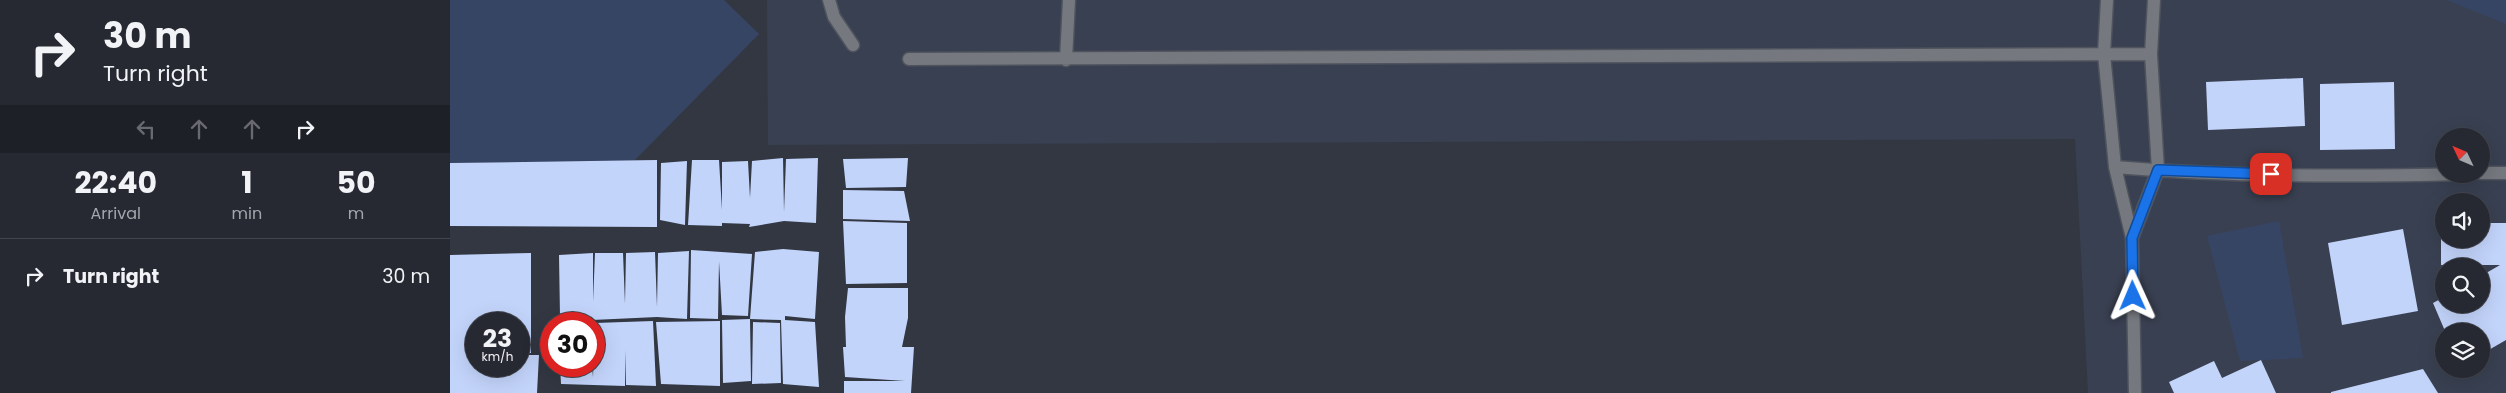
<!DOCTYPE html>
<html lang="en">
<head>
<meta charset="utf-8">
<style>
	:root { --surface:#262932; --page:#2e313a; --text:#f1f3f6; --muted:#a4a6ac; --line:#42454d }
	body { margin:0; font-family:Poppins,sans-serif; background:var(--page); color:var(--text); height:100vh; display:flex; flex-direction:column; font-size:19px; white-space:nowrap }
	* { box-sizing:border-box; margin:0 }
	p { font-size:16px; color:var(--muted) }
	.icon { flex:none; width:28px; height:28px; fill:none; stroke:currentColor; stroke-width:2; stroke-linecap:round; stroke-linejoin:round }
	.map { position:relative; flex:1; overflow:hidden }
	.details { display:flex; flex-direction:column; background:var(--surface); width:450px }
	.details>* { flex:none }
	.top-card { background:#262932; color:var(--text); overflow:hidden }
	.needle { width:32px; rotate:314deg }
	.controls { position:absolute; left:1985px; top:128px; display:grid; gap:10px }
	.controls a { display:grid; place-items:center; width:55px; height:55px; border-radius:50%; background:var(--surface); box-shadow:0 5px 20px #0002,0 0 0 1px var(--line); font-size:25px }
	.speed { position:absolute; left:15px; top:312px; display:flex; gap:10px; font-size:25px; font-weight:700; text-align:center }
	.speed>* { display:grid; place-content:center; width:65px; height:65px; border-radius:50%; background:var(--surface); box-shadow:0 5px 20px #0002,0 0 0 1px var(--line); line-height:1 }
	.speed small { font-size:12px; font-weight:400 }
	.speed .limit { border:8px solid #d22; background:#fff; color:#111 }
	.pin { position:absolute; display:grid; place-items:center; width:42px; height:42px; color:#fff; margin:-21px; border-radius:10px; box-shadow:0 2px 8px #0006 }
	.me { position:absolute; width:55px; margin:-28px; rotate:359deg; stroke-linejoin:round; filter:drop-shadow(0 0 4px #0008) }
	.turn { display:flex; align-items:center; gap:18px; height:105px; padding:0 20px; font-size:22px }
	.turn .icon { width:65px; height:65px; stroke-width:2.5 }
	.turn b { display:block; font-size:35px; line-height:42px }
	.lanes { display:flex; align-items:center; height:48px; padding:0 20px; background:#0003; justify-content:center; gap:25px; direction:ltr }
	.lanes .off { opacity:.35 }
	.eta { display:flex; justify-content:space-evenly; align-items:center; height:85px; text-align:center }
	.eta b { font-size:30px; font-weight:700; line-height:35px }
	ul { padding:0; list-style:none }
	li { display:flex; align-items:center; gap:15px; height:75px; padding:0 20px; border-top:1px solid var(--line) }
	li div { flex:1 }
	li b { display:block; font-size:19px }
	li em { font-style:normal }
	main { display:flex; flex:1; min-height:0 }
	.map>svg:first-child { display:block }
</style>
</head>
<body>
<main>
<section class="details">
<div class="top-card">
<div class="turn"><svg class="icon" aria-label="right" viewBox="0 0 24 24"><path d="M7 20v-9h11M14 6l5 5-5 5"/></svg><div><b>30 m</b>Turn right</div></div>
<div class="lanes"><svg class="icon off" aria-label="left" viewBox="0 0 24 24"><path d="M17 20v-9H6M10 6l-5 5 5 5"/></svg><svg class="icon off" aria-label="ahead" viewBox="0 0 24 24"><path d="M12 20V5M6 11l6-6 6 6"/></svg><svg class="icon off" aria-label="ahead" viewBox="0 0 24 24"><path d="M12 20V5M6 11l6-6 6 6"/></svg><svg class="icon" aria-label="right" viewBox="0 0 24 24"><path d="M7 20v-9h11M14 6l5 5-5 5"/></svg></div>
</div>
<div class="eta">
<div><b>22:40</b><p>Arrival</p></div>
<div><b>1</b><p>min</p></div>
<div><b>50</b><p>m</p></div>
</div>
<ul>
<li><svg class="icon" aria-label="right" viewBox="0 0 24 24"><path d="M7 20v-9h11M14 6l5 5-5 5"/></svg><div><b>Turn right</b></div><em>30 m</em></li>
</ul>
</section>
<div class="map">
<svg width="2056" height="393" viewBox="0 0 2056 393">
	<rect width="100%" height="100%" fill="#323742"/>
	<path fill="#394051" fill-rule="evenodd" d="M317,0H2056V393H1638L1625,139L318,145ZM1994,136H2031V174H1994ZM1994,201H2031V239H1994ZM1994,266H2031V304H1994ZM1994,331H2031V369H1994Z"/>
	<path fill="#374565" d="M0,0H274L309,34L184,161L0,163Z
		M1997,0H2056V24Z
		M1829,221L1853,358L1790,361L1757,236Z"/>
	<path fill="#c3d4fb" d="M1853,78L1855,126L1758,130L1756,82Z
		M1944,82L1945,149L1870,150V84Z
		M333,158L334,212L336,159L368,158L366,223L334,221L299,227L300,224L272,223V226L238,225L242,160H269L272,210V162L298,161L300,198L302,161Z
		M458,158L456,187L396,188L393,159Z
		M207,160V227L0,226V163Z
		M237,161L235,225L210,220L211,163Z
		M393,190L454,191L460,221L393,219Z
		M393,221L457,223V283L396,284Z
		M1991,222H1994V239H2031V223H2056V340L2037,351L2031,341V331H2025L2023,328L2017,331H1995L1983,303L1994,297V304H2031V276L2050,265H1991Z
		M1953,229L1968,311L1892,325L1878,243Z
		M333,249L369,252L365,319L335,316V320L365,322L369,387L333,384L331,320L300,319L305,252Z
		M241,250L302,254L298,316L272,315L269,261L268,319L240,318Z
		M239,251L237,319L207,317L142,320V324H109V321L140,320L110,317L109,255L143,253V302L145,253H173L175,304L176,253L205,252L207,307L208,253Z
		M81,253V353H69V324H26V351H18V357L26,356V366H69V355H89L87,393H0V255Z
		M398,288H458V318L452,347H464L461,393H394V381H455L395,377L393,347H396L395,317Z
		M300,319L301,381L273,383L272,320Z
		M203,321L206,386L176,385L175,350V386L111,384L110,366H142L143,377L145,323Z
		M270,321V386L211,384L206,322Z
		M303,322L330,323L331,383L302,384Z
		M1811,360L1826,393H1724L1719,382L1764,361L1772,378Z
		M1973,369L1988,393H1881V392Z"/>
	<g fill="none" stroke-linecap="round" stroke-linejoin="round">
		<g stroke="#4e535d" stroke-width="15">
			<path id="minor" d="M379,0L384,17L403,45
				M1657,0L1654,54L1665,167L1682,238L1685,393
				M459,59L1701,54
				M616,60L619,0
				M1665,167C1780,177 1896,177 2012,174
				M2031,173H2056
				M1682,238L1708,170L1701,54L1704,0"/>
		</g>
		<use href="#minor" stroke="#75787e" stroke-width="12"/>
	</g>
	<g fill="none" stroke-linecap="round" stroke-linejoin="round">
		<g stroke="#114b97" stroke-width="12">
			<path id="route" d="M1683,296L1682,238L1708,170L1821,174"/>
		</g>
		<use href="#route" stroke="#1a73e8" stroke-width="9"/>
	</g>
</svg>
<div class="controls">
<a><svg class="needle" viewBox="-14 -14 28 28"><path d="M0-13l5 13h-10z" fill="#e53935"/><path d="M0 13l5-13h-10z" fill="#a4a6ac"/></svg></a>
<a><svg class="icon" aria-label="sound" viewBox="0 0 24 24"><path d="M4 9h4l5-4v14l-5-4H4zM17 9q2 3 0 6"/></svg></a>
<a><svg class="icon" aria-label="search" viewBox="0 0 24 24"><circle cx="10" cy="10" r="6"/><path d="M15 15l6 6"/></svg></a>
<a><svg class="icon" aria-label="layers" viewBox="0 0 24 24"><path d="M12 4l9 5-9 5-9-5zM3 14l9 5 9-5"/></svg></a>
</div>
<div class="speed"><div>23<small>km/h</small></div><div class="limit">30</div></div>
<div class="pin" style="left:1821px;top:174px;background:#d93025"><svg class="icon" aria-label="arrive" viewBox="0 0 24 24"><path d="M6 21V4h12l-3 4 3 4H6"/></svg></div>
<svg class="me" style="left:1683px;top:296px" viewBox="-20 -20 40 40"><path d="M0-17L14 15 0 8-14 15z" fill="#1a73e8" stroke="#fff" stroke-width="4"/></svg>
</div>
</main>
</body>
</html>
